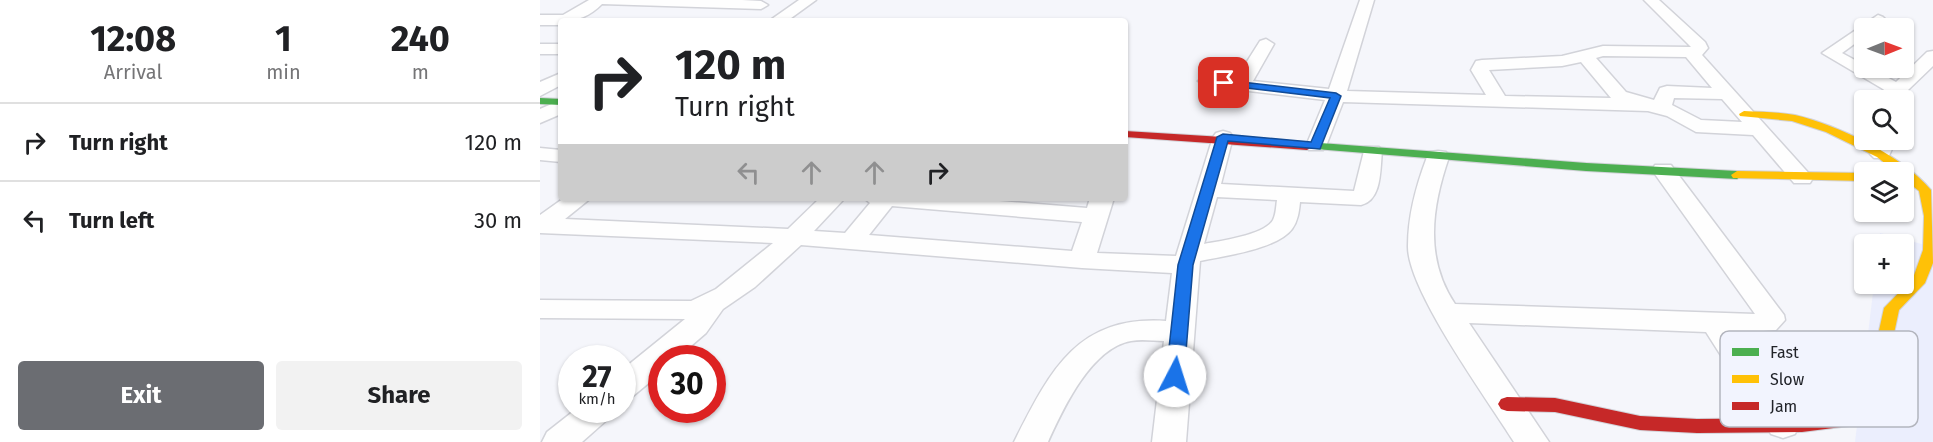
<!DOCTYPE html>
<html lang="en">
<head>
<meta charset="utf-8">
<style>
	:root { --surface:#fff; --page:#f2f2f2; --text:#202124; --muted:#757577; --line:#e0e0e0; --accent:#6b6d72 }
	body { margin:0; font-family:"Fira Sans",sans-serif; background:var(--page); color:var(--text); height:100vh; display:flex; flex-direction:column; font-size:22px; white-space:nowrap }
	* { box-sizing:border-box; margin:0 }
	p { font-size:20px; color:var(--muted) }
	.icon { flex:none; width:33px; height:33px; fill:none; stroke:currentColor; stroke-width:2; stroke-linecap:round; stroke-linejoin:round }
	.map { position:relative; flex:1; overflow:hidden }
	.drawer { display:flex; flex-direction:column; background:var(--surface); width:540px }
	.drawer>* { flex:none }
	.guide { position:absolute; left:18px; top:18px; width:570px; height:183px; border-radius:6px; box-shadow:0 2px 4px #0004; background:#fff; color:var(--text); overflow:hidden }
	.needle { width:39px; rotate:89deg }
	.tools { position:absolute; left:1314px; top:18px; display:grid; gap:12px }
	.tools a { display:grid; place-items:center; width:60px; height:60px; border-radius:6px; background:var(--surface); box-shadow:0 2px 4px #0004; font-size:30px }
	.speed { position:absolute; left:18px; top:345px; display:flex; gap:12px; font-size:30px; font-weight:700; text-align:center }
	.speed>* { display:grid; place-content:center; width:78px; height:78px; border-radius:50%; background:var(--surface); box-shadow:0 2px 4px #0004; line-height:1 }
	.speed small { font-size:15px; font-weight:400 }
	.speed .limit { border:9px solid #d22; background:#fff; color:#111 }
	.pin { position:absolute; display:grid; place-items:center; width:51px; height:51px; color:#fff; margin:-26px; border-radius:12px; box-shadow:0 3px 9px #0006 }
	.me { position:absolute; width:66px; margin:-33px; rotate:5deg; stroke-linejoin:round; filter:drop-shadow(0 0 4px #0008) }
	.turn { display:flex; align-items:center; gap:21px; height:126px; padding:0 18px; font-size:27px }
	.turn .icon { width:78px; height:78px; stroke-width:2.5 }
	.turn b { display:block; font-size:42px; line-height:51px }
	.lanes { display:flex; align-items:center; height:57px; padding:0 18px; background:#0003; justify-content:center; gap:30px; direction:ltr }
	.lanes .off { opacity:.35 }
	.eta { display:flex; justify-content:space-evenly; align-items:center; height:102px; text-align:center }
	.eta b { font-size:36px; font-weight:700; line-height:42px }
	.primary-button { display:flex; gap:12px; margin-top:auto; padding:12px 18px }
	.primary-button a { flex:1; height:69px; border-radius:6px; background:var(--accent); color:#fff; font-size:24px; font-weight:700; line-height:69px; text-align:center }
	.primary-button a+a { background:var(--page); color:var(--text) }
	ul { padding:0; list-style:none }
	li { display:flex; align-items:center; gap:18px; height:78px; padding:0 18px; border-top:2px solid var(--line) }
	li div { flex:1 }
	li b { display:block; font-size:22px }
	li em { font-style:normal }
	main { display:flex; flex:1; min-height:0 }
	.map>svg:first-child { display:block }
</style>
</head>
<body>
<main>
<section class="drawer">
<div class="eta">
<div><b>12:08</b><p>Arrival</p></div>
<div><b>1</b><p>min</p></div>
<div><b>240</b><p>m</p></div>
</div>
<ul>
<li><svg class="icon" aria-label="right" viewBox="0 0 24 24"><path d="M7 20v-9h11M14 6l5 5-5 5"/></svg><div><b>Turn right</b></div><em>120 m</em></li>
<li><svg class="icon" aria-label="left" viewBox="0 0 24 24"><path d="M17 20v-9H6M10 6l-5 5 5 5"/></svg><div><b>Turn left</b></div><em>30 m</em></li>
</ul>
<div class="primary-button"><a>Exit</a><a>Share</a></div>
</section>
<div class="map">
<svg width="1393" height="442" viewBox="0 0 1393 442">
	<rect width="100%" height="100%" fill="#f5f6fb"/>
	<path fill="#ebeefd" d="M1340,233L1393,247V442H1315L1334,284H1364V244H1338Z"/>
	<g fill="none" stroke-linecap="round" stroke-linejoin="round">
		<g stroke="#d2d3d9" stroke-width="3">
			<path id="street" d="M49,0H202L221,1L228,5L221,9L62,4C50,16 38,21 21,21V25H0V15H23Z
				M259,0H276L247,21H229Z
				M820,0H834L807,91L946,95L931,70L936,61L942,60L1022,56L1063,46L1151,47L1104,0H1119L1165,42L1168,48L1162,55L1273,178L1270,183H1254L1213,135L1156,132L1127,116L1108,111L803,102L786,146L783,150H769L766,146L785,100L667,86L658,81L667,76L696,79L720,41L726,39L734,44L713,81L789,89ZM1063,56L1146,57L1172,88L1127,86L1120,88L1114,100L1086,92L1056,58ZM1041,62L1071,98L965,96L949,70L1022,66ZM1134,98L1182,99L1202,122L1161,120L1132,105Z
				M1338,15L1343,17L1346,20C1340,28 1334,28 1324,28V37L1302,53L1324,65V68H1330L1356,82L1387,52L1393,51V66L1367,91L1370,95L1367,104L1364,105V100H1351V96L1343,89L1282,53Z
				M0,44H21V54H0Z
				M21,73V85L0,96V82Z
				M21,100V114L0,123V109Z
				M683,131L690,133L693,137L681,184L814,191L825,147H839L842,151C840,170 842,200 821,205L760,202C759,211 758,221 752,229C737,249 684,256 660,261L646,442H612L624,341C614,341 602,339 591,341C551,348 523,409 508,442H474C510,371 537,315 626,321L632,273L542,268L261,245L215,287L183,309L166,333L137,358H122V372L93,396L82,400V370L145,319L0,318V300L151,301L176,289L233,243L0,233V215L24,198H51L25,219L248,229L280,198H305L274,231L305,233L330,203L324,198H421L547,208L550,198H574L557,253L636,256L673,137L676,133ZM677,197L737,200C736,207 736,214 733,220C725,235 680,241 664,244ZM352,206L542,222L532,251L329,235Z
				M1336,140H1356L1348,158H1334L1330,154Z
				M0,148L21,150V162L0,160Z
				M898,151L906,152L909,157C892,206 884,258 915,304L1215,314L1112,170L1115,165H1131L1244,315L1245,320L1236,330L1197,333L1255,416L1259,425L1255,434L1243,438L1231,434L1166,332L929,323L1009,442H974C948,400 867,290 868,246C868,215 876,186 887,157L890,152Z
				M35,410H73L68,419L42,442H2L7,432Z"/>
		</g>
		<g stroke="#d2d3d9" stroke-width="2">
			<path id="fast" d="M0,98L21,99V105L0,104Z
				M767,142L1046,163L1197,171L1203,175L1197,179L1046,171L763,148L761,146L763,144Z"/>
		</g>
		<g stroke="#d2d3d9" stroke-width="2">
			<path id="slow" d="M1204,111C1221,112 1239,112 1255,115C1298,125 1363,156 1391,190L1393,263L1385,283L1359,310L1342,390L1336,392L1330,390L1327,385L1344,308L1373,278L1383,250L1384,216L1379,191L1364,179V172H1356L1337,157L1286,132L1252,121L1200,116L1199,114Z
				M1197,171L1324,173V181L1193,178L1191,175Z"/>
		</g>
		<g stroke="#d2d3d9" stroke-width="2">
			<path id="jam" d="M585,131L767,142L773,146L767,150L585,137Z
				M1336,378L1342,380L1345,385L1336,417L1317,425L1262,432L1157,433L1100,430L1015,412L967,411L961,409L958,404L961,399L967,397L1015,398L1100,416L1157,419L1262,418L1315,411L1322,408L1330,380Z"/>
		</g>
		<use href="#street" fill="#fefefe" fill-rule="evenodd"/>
		<use href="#fast" fill="#4caf50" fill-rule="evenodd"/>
		<use href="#slow" fill="#ffc107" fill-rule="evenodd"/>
		<use href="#jam" fill="#c62828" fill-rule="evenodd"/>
	</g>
	<path fill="#1a73e8" stroke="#114b97" stroke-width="1.5" d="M684,80L796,93L801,96L780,149L688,141L653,265L644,376L641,381H629L626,376L638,265L677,137L683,134L771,142L790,98L681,85L679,83Z"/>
	<rect x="1180" y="331" width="198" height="96" rx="9" fill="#f2f4fe" stroke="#b3b5be" stroke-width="1.5"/>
	<rect x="1192" y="348" width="27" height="8" fill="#4caf50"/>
	<rect x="1192" y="375" width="27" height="8" fill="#ffc107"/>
	<rect x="1192" y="402" width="27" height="8" fill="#c62828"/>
	<g font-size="16" fill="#212329">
		<text x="1230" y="358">Fast</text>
		<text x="1230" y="385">Slow</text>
		<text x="1230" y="412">Jam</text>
	</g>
</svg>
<div class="tools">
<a><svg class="needle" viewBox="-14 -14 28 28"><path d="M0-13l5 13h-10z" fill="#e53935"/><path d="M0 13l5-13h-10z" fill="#757577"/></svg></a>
<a><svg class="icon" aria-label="search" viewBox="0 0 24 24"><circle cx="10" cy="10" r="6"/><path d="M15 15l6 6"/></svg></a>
<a><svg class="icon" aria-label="layers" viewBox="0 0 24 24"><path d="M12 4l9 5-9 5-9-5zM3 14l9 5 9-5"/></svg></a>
<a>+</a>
</div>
<div class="speed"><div>27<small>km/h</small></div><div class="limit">30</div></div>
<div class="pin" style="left:684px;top:83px;background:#d93025"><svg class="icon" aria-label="arrive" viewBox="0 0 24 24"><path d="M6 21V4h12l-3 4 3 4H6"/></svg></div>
<svg class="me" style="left:635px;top:376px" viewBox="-20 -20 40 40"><circle r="19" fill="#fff"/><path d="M0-13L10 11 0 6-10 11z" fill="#1a73e8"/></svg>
<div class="guide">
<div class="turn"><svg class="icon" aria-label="right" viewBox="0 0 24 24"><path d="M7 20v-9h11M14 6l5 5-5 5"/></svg><div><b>120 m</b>Turn right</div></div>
<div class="lanes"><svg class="icon off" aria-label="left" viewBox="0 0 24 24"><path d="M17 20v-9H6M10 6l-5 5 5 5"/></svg><svg class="icon off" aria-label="ahead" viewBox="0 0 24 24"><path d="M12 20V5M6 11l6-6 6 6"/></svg><svg class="icon off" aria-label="ahead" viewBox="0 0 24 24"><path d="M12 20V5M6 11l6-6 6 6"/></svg><svg class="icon" aria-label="right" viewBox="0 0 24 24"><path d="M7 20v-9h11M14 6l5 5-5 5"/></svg></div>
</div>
</div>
</main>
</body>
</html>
